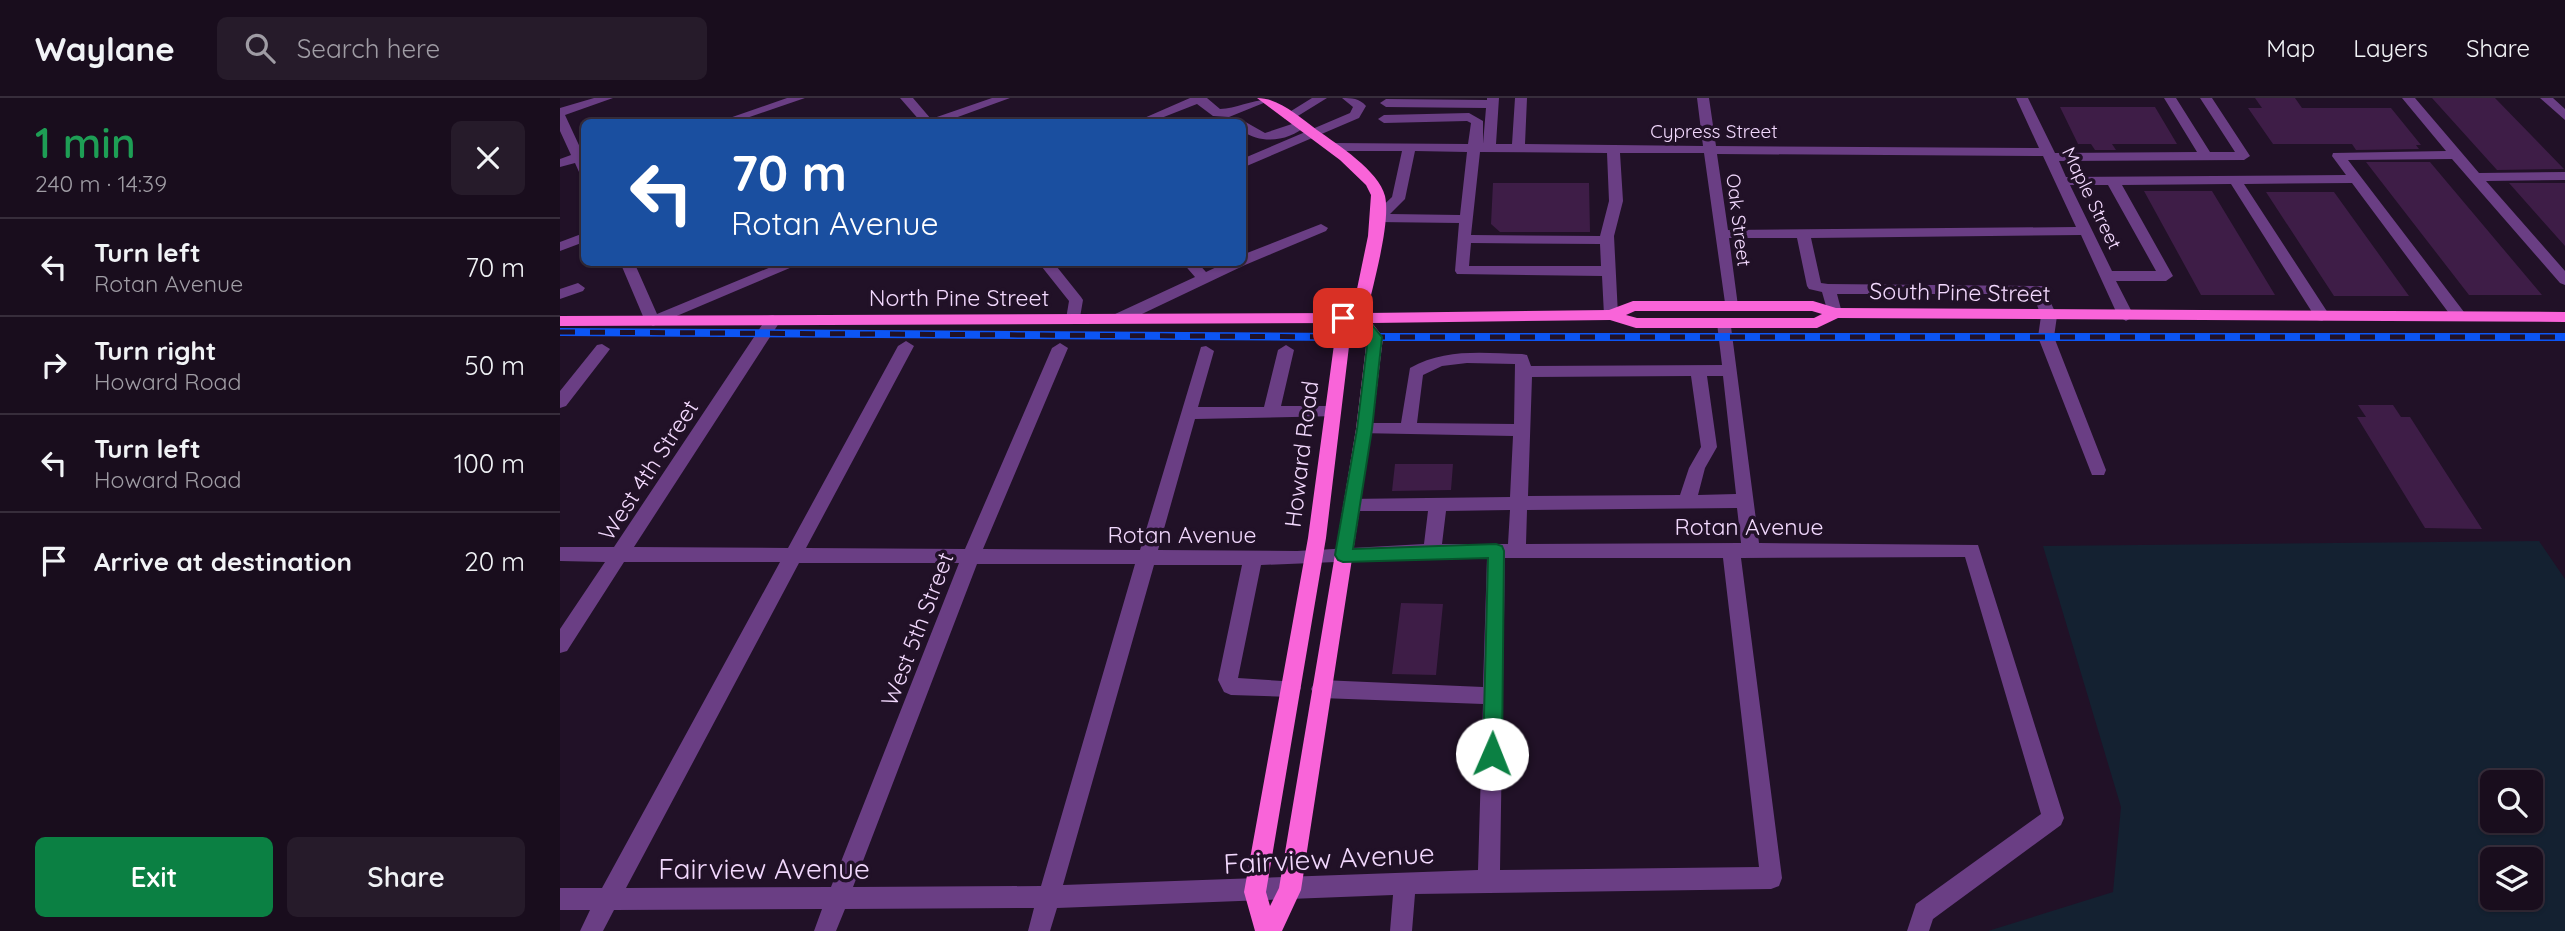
<!DOCTYPE html>
<html lang="en">
<head>
<meta charset="utf-8">
<style>
	:root { --surface:#190d1d; --page:#261b2a; --text:#f1f3f6; --muted:#9f9ca4; --line:#372d3b; --accent:#0b8043 }
	body { margin:0; font-family:Quicksand,sans-serif; background:var(--page); color:var(--text); height:100vh; display:flex; flex-direction:column; font-size:26px; white-space:nowrap }
	* { box-sizing:border-box; margin:0 }
	p { font-size:23px; color:var(--muted) }
	.icon { flex:none; width:38px; height:38px; fill:none; stroke:currentColor; stroke-width:2; stroke-linecap:round; stroke-linejoin:round }
	.map { position:relative; flex:1; overflow:hidden }
	.details { display:flex; flex-direction:column; background:var(--surface); width:560px }
	.details>* { flex:none }
	.top-card { position:absolute; left:21px; top:21px; width:665px; height:147px; border-radius:10px; box-shadow:0 2px 5px #0004,0 0 0 2px var(--line); background:#1a4fa0; color:#fff; overflow:hidden }
	.buttons { position:absolute; left:1920px; top:672px; display:grid; gap:14px }
	.buttons a { display:grid; place-items:center; width:63px; height:63px; border-radius:10px; background:var(--surface); box-shadow:0 2px 5px #0004,0 0 0 2px var(--line); font-size:35px }
	.pin { position:absolute; display:grid; place-items:center; width:60px; height:60px; color:#fff; margin:-30px; border-radius:14px; box-shadow:0 4px 10px #0006 }
	.me { position:absolute; width:77px; margin:-38px; rotate:1deg; stroke-linejoin:round; filter:drop-shadow(0 0 5px #0008) }
	.turn { display:flex; align-items:center; gap:24px; height:147px; padding:0 35px; font-size:32px }
	.turn .icon { width:91px; height:91px; stroke-width:2.5 }
	.turn b { display:block; font-size:49px; line-height:60px }
	.round { display:grid; place-items:center; flex:none; width:74px; height:74px; border-radius:10px; background:var(--page) }
	.overview { display:flex; align-items:center; justify-content:space-between; height:119px; padding:0 35px }
	h1 { font-size:42px; font-weight:600; line-height:52px; color:#1e9e55 }
	.button { display:flex; gap:14px; margin-top:auto; padding:14px 35px }
	.button a { flex:1; height:80px; border-radius:10px; background:var(--accent); color:#fff; font-size:28px; font-weight:600; line-height:80px; text-align:center }
	.button a+a { background:var(--page); color:var(--text) }
	ul { padding:0; list-style:none }
	li { display:flex; align-items:center; gap:21px; height:98px; padding:0 35px; border-top:2px solid var(--line) }
	li div { flex:1 }
	li b { display:block; font-size:26px }
	li em { font-style:normal }
	header { display:flex; align-items:center; gap:42px; box-sizing:border-box; height:98px; padding:0 35px; background:var(--surface); border-bottom:2px solid var(--line) }
	header strong { font-size:33px }
	nav { display:flex; gap:38px; margin-inline-start:auto; font-size:24px }
	.search { width:490px; height:63px; background:var(--page); display:flex; align-items:center; gap:18px; box-sizing:border-box; padding:0 24px; border-radius:10px; color:var(--muted); font-size:26px }
	main { display:flex; flex:1; min-height:0 }
	.map>svg:first-child { display:block }
</style>
</head>
<body>
<header>
<strong>Waylane</strong>
<div class="search"><svg class="icon" aria-label="search" viewBox="0 0 24 24"><circle cx="10" cy="10" r="6"/><path d="M15 15l6 6"/></svg>Search here</div>
<nav><a>Map</a><a>Layers</a><a>Share</a></nav>
</header>
<main>
<section class="details">
<div class="overview"><div><h1>1 min</h1><p>240 m · 14:39</p></div><a class="round"><svg class="icon" aria-label="close" viewBox="0 0 24 24"><path d="M6 6l12 12M18 6L6 18"/></svg></a></div>
<ul>
<li><svg class="icon" aria-label="left" viewBox="0 0 24 24"><path d="M17 20v-9H6M10 6l-5 5 5 5"/></svg><div><b>Turn left</b><p>Rotan Avenue</p></div><em>70 m</em></li>
<li><svg class="icon" aria-label="right" viewBox="0 0 24 24"><path d="M7 20v-9h11M14 6l5 5-5 5"/></svg><div><b>Turn right</b><p>Howard Road</p></div><em>50 m</em></li>
<li><svg class="icon" aria-label="left" viewBox="0 0 24 24"><path d="M17 20v-9H6M10 6l-5 5 5 5"/></svg><div><b>Turn left</b><p>Howard Road</p></div><em>100 m</em></li>
<li><svg class="icon" aria-label="arrive" viewBox="0 0 24 24"><path d="M6 21V4h12l-3 4 3 4H6"/></svg><div><b>Arrive at destination</b></div><em>20 m</em></li>
</ul>
<div class="button"><a>Exit</a><a>Share</a></div>
</section>
<div class="map">
<svg width="2005" height="833" viewBox="0 0 2005 833">
	<rect width="100%" height="100%" fill="#211127"/>
	<path fill="#142131" fill-rule="evenodd" d="M1979,443L2005,481V833H1428L1553,794L1561,709L1483,448ZM1932,684H1970V723H1932ZM1932,761H1970V800H1932Z"/>
	<path fill="#3e1d47" d="M1695,0H1735L1742,10H1831L1861,47H1856L1859,51L1796,52L1792,46H1713L1688,10H1702Z
		M1872,0H1935L2004,71L1937,72Z
		M1500,9H1595L1617,46H1552L1556,52H1535L1531,46H1518Z
		M1806,64H1870L1982,197H1909Z
		M933,85H1029L1030,134H940L931,126Z
		M1949,85H2005V148Z
		M1584,93H1652L1715,197H1641Z
		M1706,94H1774L1849,198H1774Z
		M1798,307H1833L1841,319H1850L1922,431L1865,430L1797,319H1806Z
		M835,366H893L891,392L832,393Z
		M841,505L883,506L876,577L832,576Z"/>
	<g fill="none" stroke-linecap="round" stroke-linejoin="round">
		<path fill="#6a3e84" fill-rule="evenodd" d="M34,0H53L5,17L24,58V75L19,74L15,65L0,69V61L11,57L0,33V10Z
			M227,0H245L175,24H158Z
			M340,0H353L371,21L432,0H450L384,24H361Z
			M630,0H647L660,11C677,11 695,0 711,2L669,19L653,18L637,6L591,24H575Z
			M752,0H767L733,21H725L723,18Z
			M782,0C792,0 799,0 806,8L799,20L682,70V61L790,15L793,9Z
			M927,0H939L936,46H952L955,0H967L965,46L1143,48L1137,0H1149L1156,48L1479,50L1456,0H1468L1495,55L1637,54L1604,0H1616L1650,54H1675L1640,0H1652L1690,58L1684,62L1499,63L1506,79L1786,77L1772,58L1773,55L1886,53L1842,0H1855L1919,75L2005,74V82L1926,83L2005,173V187L2000,185L1892,61L1788,62L1904,214L1907,218L1899,223L1894,222L1792,85L1684,86L1770,218L1762,223L1757,222L1671,86L1562,87L1613,178L1606,183H1556L1574,218L1566,223L1558,218L1521,137L1251,140L1261,185L1268,186L1483,188L1497,218L1494,239L1546,372L1544,377H1532L1530,372L1478,239L1481,218L1473,196H1277L1282,215L1275,220L1268,215L1262,194L1249,191L1247,188L1237,140H1169L1178,208L1176,212H1166L1144,55H1060L1063,103L1054,138L1058,217L1051,222L1044,217L1042,178L897,176L895,173L899,125L817,124L810,120L832,99L842,53H772L766,49L772,45L908,46L911,25L907,23L824,25L818,21L824,17L909,15L923,23V46L926,10L826,9L820,5L826,1L927,2ZM855,53L907,54L900,117L830,116L845,101ZM920,54L1047,55L1049,103L1040,138L911,137ZM1157,56L1483,58L1516,129L1168,132ZM1510,87H1548L1596,173H1552ZM911,145L1040,146L1041,168H909Z
			M1980,0H1993L2005,11V22Z
			M682,22L705,35L741,23L747,27C729,43 703,47 682,33V24H677Z
			M761,126L768,130L766,133L685,167L563,225H553L550,221L553,217L635,179L622,164H637L646,174L667,164H682V157Z
			M24,135V144L0,153V144Z
			M60,164H74L97,216L223,164H244L93,228L85,223Z
			M478,164H493L521,199L523,202L519,225H509L506,221L509,203Z
			M18,185L25,190L23,193L0,201V191Z
			M213,217L221,222L74,449L228,450L338,248L346,243L354,248L246,450L405,451L492,250L500,245L508,250L423,451L580,452L641,249L646,248L654,253L638,309H704L718,252L726,247L734,252L721,308H772L780,314L778,318L635,321L598,452L737,453L864,446L868,413H792L786,411L783,406L786,401L950,399L953,338L798,335L796,331L804,325H841L850,270C885,250 923,255 962,256L967,257L971,268L1162,267L1157,225L1165,220L1170,221L1199,445L1418,447L1504,720L1501,727L1373,821L1369,833H1347L1356,806L1481,716L1405,459L1181,460L1222,780L1219,788L1211,791L855,796L852,833H830L833,797L497,810L490,833H468L474,810L285,811L276,833H254L262,811L54,812L43,833H20L30,812H0V790H42L220,464H64L7,553L0,555V531L45,464L0,463V449H54L208,218ZM907,265L955,266L954,326L857,325L863,277L882,268ZM1131,278L1141,349L1129,370L1120,397L968,398L972,279ZM1147,278H1163L1176,396L1138,397L1145,370L1157,349ZM1177,410L1181,445L966,446L967,412ZM950,412L948,446H882L886,413ZM872,460H927L923,589L761,582L754,585L751,591L754,597L761,600L923,606L918,772L503,787L594,467H682L658,582L664,594L671,597L731,599L738,596L741,590L738,584L678,580L701,467ZM945,460H1163L1199,769L940,772ZM239,465H399L271,789L66,790ZM417,466H575L481,788L293,789Z
			M42,246L50,251L47,255L6,308L0,310V293L37,247Z"/>
		<path fill="#f964d9" fill-rule="evenodd" d="M697,0C719,0 739,19 757,32C777,46 819,73 825,98C831,125 813,186 807,215L1049,212L1073,203H1253L1276,210L2005,214V224L1278,220L1257,230H1076L1050,222L812,225L823,239L812,331L741,792L722,833H695L684,794L748,440L775,239L786,225L0,228V218L792,215L808,138L811,97L806,87L780,62ZM1075,213H1252L1262,216L1254,220H1077L1066,217ZM799,230L807,240L796,331L719,790L710,808L706,794L766,440L790,240Z"/>
		<g stroke="#0c55f5" stroke-width="8">
			<path id="rail" d="M0,234L783,239H2005"/>
		</g>
		<use href="#rail" stroke="#211127" stroke-width="5" stroke-dasharray="15" stroke-linecap="butt"/>
	</g>
	<path fill="#0b8043" stroke="#07532c" stroke-width="2" d="M783,216L804,217L822,239L812,331L793,451L936,446L942,448L944,453L942,656L939,662L932,664L926,662L923,656L928,460L783,464L778,462L775,457L797,331L808,240L795,225L778,224V217Z"/>
	<g text-anchor="middle" dominant-baseline="central" stroke-width="7" stroke-linejoin="round" paint-order="stroke">
		<g font-size="19" fill="#f2d8fd" stroke="#211127">
			<text x="1154" y="33">Cypress Street</text>
			<text transform="translate(1532 100) rotate(64)">Maple Street</text>
			<text transform="translate(1179 122) rotate(83)">Oak Street</text>
		</g>
		<g font-size="23" fill="#f2d8fd" stroke="#211127">
			<text transform="translate(1400 194) rotate(1)">South Pine Street</text>
			<text x="399" y="199">North Pine Street</text>
			<text transform="translate(741 356) rotate(-83)">Howard Road</text>
			<text transform="translate(88 372) rotate(-57)">West 4th Street</text>
			<text x="1189" y="428">Rotan Avenue</text>
			<text x="622" y="436">Rotan Avenue</text>
			<text transform="translate(357 531) rotate(-69)">West 5th Street</text>
		</g>
		<g font-size="28" fill="#f2d8fd" stroke="#211127">
			<text transform="translate(769 760) rotate(-3)">Fairview Avenue</text>
			<text x="204" y="770">Fairview Avenue</text>
		</g>
	</g>
</svg>
<div class="buttons">
<a><svg class="icon" aria-label="search" viewBox="0 0 24 24"><circle cx="10" cy="10" r="6"/><path d="M15 15l6 6"/></svg></a>
<a><svg class="icon" aria-label="layers" viewBox="0 0 24 24"><path d="M12 4l9 5-9 5-9-5zM3 14l9 5 9-5"/></svg></a>
</div>
<div class="pin" style="left:783px;top:220px;background:#d93025"><svg class="icon" aria-label="arrive" viewBox="0 0 24 24"><path d="M6 21V4h12l-3 4 3 4H6"/></svg></div>
<svg class="me" style="left:932px;top:656px" viewBox="-20 -20 40 40"><circle r="19" fill="#fff"/><path d="M0-13L10 11 0 6-10 11z" fill="#0b8043"/></svg>
<div class="top-card">
<div class="turn"><svg class="icon" aria-label="left" viewBox="0 0 24 24"><path d="M17 20v-9H6M10 6l-5 5 5 5"/></svg><div><b>70 m</b>Rotan Avenue</div></div>
</div>
</div>
</main>
</body>
</html>
